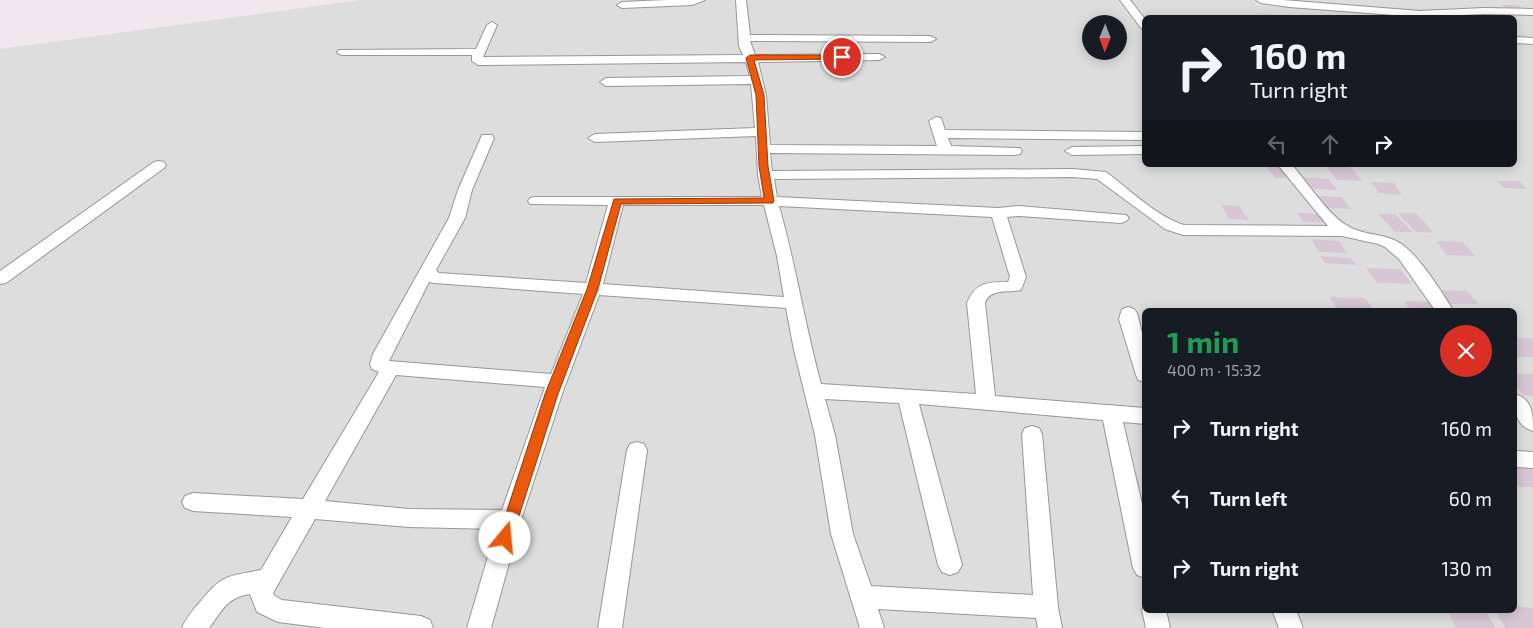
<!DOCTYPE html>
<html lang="en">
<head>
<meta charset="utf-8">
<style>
	:root { --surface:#171b24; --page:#20242c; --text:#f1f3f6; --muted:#9ea1a6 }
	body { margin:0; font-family:"Exo 2",sans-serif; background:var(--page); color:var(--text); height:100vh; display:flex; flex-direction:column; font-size:19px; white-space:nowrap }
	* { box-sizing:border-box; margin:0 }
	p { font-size:16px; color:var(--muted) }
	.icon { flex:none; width:28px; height:28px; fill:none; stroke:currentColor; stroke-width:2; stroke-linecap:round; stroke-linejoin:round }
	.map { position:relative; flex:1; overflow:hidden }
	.sheet { position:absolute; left:1142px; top:308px; width:375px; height:305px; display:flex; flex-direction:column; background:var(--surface); border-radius:8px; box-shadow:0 2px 12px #0003 }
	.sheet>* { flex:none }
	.hud { position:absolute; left:1142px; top:15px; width:375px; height:152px; border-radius:8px; box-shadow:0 2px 12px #0003; background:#171b24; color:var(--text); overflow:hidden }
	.needle { width:32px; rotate:181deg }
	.tools { position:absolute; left:1082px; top:15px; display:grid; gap:10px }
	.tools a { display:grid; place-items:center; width:45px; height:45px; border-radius:50%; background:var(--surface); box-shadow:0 2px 12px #0003; font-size:25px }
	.pin { position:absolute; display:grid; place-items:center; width:42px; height:42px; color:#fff; margin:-21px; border:2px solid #fff; border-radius:50%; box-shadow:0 1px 5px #0007 }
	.me { position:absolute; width:55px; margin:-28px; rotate:17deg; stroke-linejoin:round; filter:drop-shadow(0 0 4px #0008) }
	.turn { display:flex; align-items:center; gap:18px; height:105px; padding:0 25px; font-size:22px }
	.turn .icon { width:65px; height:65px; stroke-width:2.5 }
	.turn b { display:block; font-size:35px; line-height:42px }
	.lanes { display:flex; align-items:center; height:48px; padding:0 25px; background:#0003; justify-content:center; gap:25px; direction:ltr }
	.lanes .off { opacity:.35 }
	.round { display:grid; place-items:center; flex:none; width:52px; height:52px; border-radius:26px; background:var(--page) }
	.overview { display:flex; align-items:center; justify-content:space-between; height:85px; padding:0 25px }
	h1 { font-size:30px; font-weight:700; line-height:38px; color:#1e9e55 }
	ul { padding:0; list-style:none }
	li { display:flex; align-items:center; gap:15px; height:70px; padding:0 25px }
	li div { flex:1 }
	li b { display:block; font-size:19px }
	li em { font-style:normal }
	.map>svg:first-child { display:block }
</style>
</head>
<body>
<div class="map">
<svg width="1533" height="628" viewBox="0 0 1533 628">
	<rect width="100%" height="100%" fill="#f1e7ed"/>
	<path fill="#deddde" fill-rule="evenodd" d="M360,0H1533V628H0V49ZM1145,18H1515V165H1145ZM1091,24H1119V51H1091ZM1145,310H1515V610H1145Z"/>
	<path fill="#d7c7d5" d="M1501,5H1518L1527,11H1510Z
		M1269,14L1274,18H1243L1241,16Z
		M1266,166H1281L1291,177L1275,178Z
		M1326,166L1350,167L1362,181L1337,180Z
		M1298,177L1329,179L1337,190L1305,188Z
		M1496,181H1519L1527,189L1504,188Z
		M1371,182L1394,183L1402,195L1379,193Z
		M1315,196L1342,197L1351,209L1324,208Z
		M1221,205L1239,206L1248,220L1229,219Z
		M1297,213L1321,214L1328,223L1304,222Z
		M1398,213H1416L1434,233L1416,232Z
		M1378,214H1395L1413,232H1395Z
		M1311,239L1339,241L1347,253L1319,252Z
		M1436,241L1463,242L1475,256L1447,255Z
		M1320,256L1351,258L1356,265L1325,263Z
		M1366,268L1400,269L1412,284L1377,283Z
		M1438,290L1467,291L1479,304H1450Z
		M1329,297L1365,298L1374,310H1338Z
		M1404,301L1434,302L1440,310H1411Z
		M1515,338H1533V357H1515Z
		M1515,374H1533V396L1524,395L1515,385Z
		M1515,462H1533V487H1519L1515,482Z
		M1515,606L1533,608V628H1505L1495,610H1515Z
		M1447,610H1485L1496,628H1456Z"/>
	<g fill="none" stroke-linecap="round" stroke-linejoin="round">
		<g stroke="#979797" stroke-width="2">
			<path id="minor" d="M666,0H705L692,5L622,8L617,5L622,2Z
				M736,0H746L750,35L930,36L936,39L930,42L750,41L755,55L879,54L885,57L879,60L758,62L766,95L770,145L937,146L929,121L936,117L941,118L945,130L1145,132V140L948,138L951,146L1020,148L1022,151L1020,154L1015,155L770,153L772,171L1073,169L1106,172C1129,189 1157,217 1184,225L1328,226L1278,165H1292C1307,182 1328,214 1346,225C1361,235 1378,233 1394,240C1416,249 1440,290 1453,310H1435L1399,259L1385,247L1378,244L1342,236L1183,235L1165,229L1097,179L1073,177L774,179L777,197L998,208L1019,206L1126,215L1129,218L1126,221L1121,223L1019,216L1007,217L1026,277L1021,290C1008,293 990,288 985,303L995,396L1145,408V424L1123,422L1145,517V578L1137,575L1133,568L1103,420L919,404L962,565L958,572L950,575L942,572L938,565L899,403L825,399L835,435L853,534L871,586L1033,595L1022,434L1025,428L1032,426L1039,428L1042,434L1058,607L1062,628H1038L1036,618L878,609L884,628H860L831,534L815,435L794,350L786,308L599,295L562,394L521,520L491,628H467L496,529L409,527L315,519L273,593L275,596L282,600L421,616L430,620L433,628H325L278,622L257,612L250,594C226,598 223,610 209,628H182C186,618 193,610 200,602C221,575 228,576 261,570L292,517L193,511L185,508L182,502L185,496L193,493L303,499L379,372L372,369L370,364L373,354L449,218L458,190L482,135H492L494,138L472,190L465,218L436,270L439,273L586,283L608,205L530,204L528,201L530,198L535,197H762L758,175L756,136L595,142L588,138L595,134L755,128L751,84L606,86L600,82L606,78L750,76L746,62L478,65L472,61V55H343L339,54L337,52L339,50L476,49L487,25L492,22L497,25L483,57L743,55L739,46ZM623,205H764L777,256L784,297L603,284ZM779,206L992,217L1010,277L1008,282C987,282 976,282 967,303L976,394L821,384C805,325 796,266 779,206ZM429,282L434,283L583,294L551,374L389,361ZM396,375L545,387L502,510L409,509L325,501Z
				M1120,0H1130L1145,19V29L1141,28Z
				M1256,0H1283L1420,11L1484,8L1533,9V15L1484,14L1420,17L1289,7L1261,3Z
				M1515,37L1533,38V44L1515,43Z
				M1145,146V154L1072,155L1065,151L1072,147Z
				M159,161L164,162L166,165L164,168L6,283L0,284V271L154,162Z
				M1128,307L1134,309L1137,313L1145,345V382L1138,380L1136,375L1119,319L1122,309Z
				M1515,394C1533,400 1533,414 1533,431C1514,425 1515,410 1515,394Z
				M637,442L644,444L647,450L622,628H598L627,450L630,444Z
				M1515,451L1533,452V468L1515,467Z
				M1145,603V610H1166L1170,628H1146L1142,610Z
				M1272,610H1296L1303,628H1279Z"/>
		</g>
		<use href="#minor" fill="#fff" fill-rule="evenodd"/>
	</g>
	<path fill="#ea580c" stroke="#983908" d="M750,55H842L846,57L842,59L754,60L764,95L768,166L774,201L773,203L621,204L598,289L558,394L512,538L510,543L505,545L500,543L498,538L545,394L587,289L614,199L764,198L759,166L756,95L746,58Z"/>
</svg>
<div class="tools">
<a><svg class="needle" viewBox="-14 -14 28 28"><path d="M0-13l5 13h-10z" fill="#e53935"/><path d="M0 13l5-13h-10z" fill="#9ea1a6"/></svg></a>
</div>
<div class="pin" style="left:842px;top:57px;background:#d93025"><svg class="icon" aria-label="arrive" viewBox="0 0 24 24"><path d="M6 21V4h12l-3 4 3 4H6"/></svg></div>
<svg class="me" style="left:505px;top:538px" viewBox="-20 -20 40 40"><circle r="19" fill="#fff"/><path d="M0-13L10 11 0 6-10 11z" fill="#ea580c"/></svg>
<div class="hud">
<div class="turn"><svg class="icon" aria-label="right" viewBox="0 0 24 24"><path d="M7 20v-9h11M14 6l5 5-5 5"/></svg><div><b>160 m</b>Turn right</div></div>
<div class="lanes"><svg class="icon off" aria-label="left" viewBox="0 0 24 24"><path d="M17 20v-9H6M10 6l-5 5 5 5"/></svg><svg class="icon off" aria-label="ahead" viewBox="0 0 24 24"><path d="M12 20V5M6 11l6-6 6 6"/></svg><svg class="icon" aria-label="right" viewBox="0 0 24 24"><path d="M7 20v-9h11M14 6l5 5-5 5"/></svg></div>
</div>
<section class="sheet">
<div class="overview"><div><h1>1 min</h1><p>400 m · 15:32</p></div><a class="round" style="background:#d93025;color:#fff"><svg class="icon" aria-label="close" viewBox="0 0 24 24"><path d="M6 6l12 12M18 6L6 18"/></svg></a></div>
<ul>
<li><svg class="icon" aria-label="right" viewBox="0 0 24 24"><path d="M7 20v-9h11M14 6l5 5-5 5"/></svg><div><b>Turn right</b></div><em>160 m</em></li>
<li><svg class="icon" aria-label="left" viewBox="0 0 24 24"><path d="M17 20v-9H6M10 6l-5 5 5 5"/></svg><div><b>Turn left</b></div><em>60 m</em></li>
<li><svg class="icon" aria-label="right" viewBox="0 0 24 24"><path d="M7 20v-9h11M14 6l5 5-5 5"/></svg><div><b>Turn right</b></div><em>130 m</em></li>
</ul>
</section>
</div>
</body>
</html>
